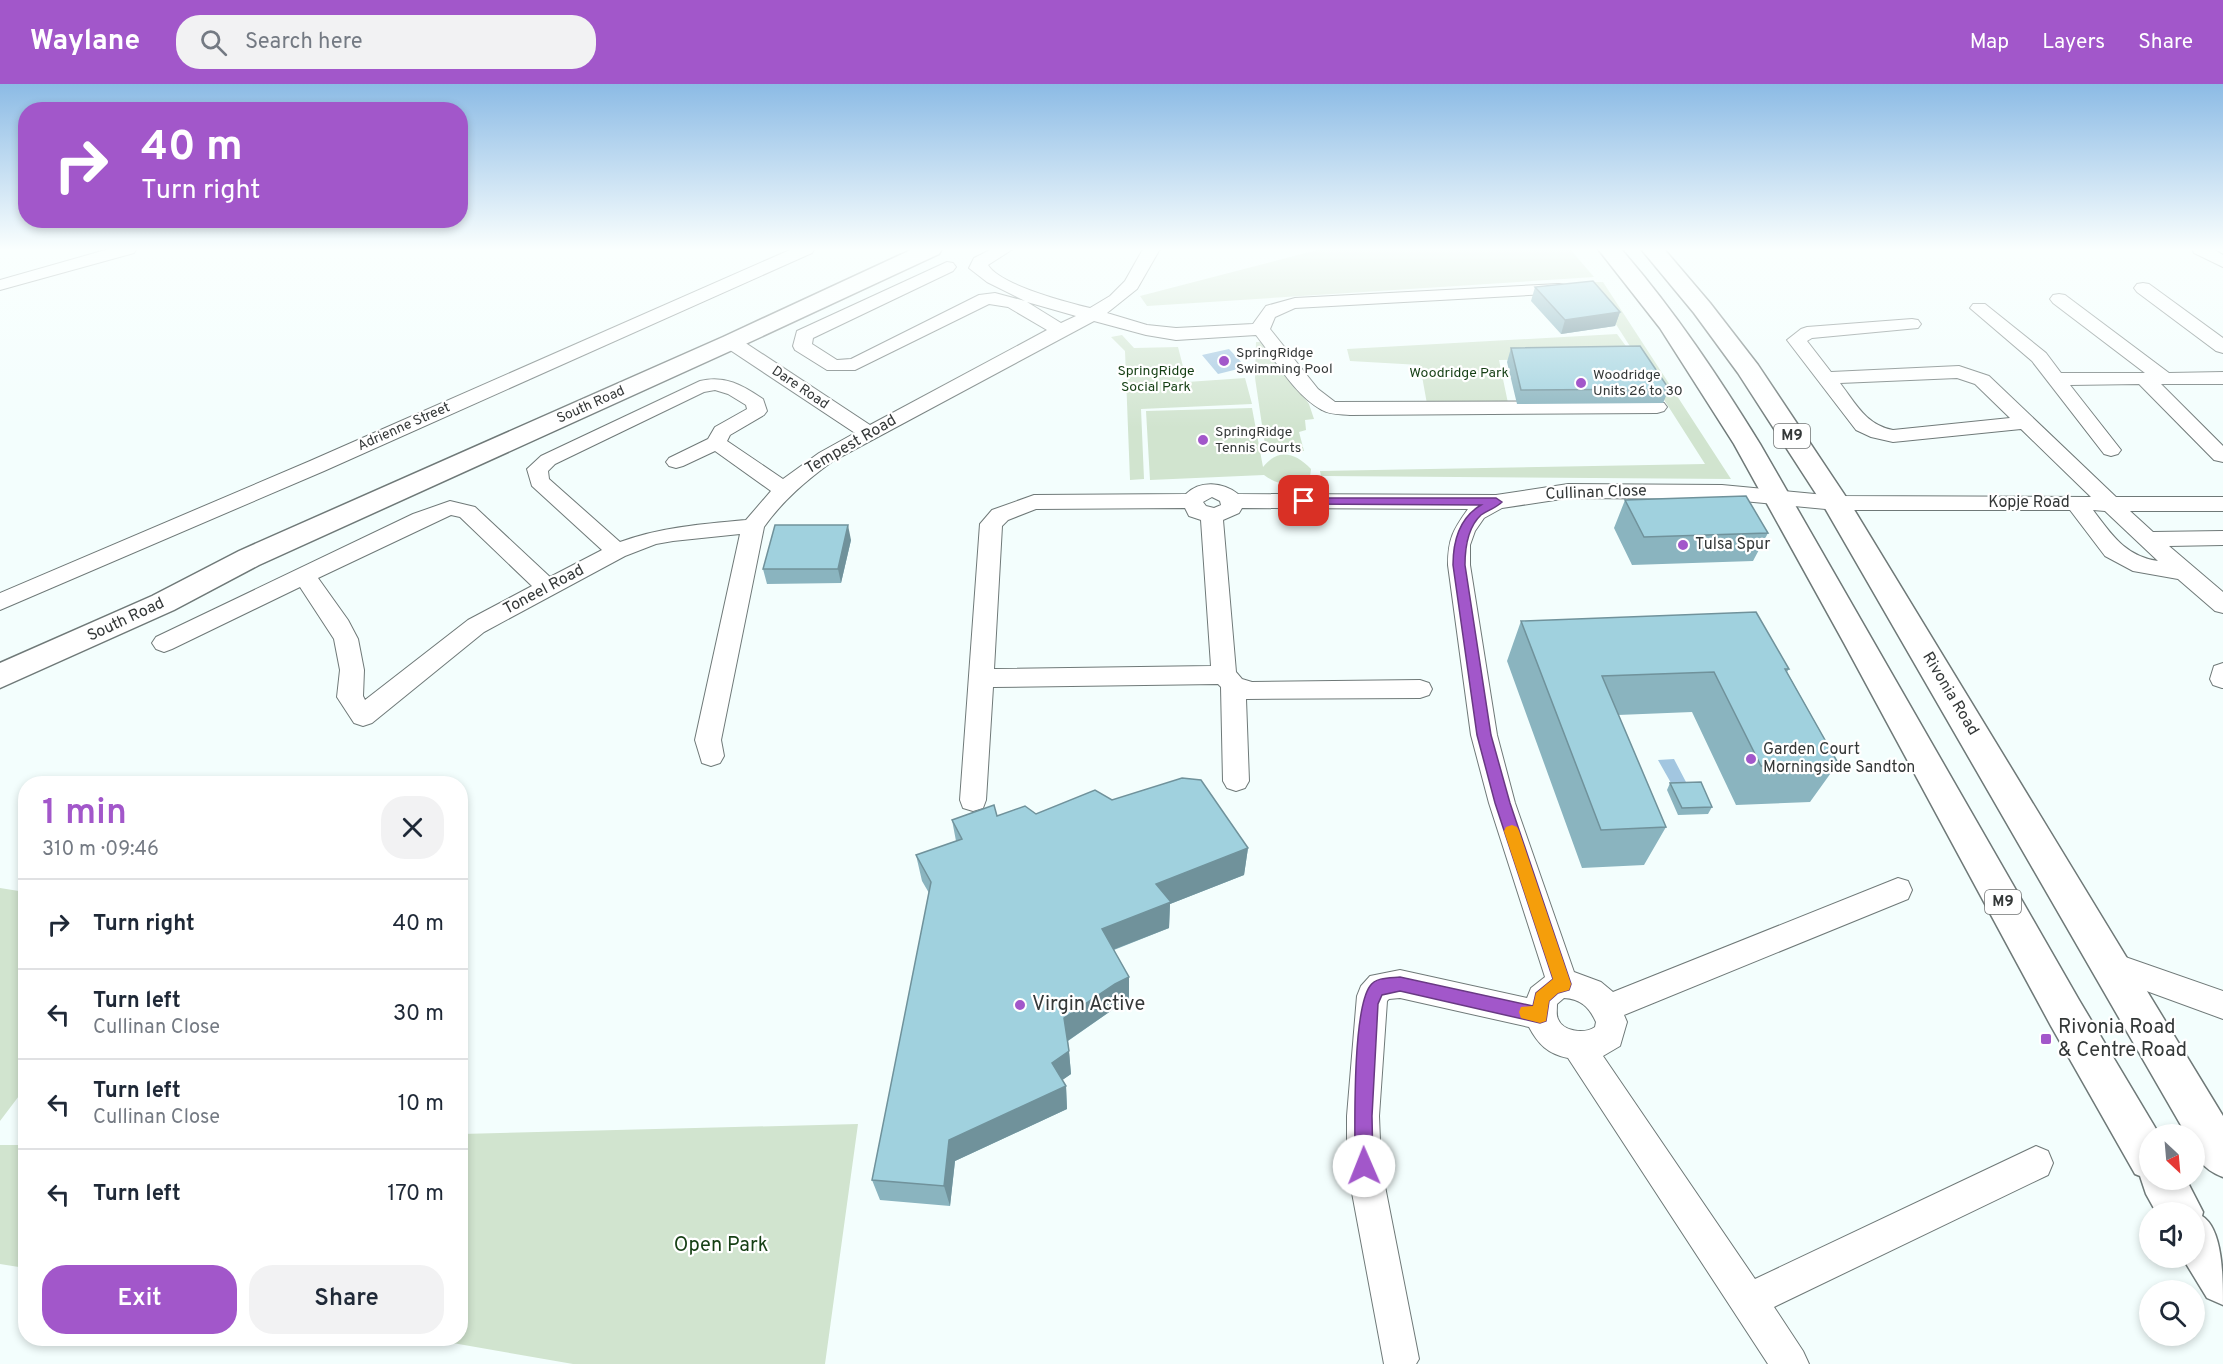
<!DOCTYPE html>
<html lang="en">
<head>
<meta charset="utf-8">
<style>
	:root { --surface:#fff; --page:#f2f2f3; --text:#1f2937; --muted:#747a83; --line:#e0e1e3; --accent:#a257ca }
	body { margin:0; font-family:Overpass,sans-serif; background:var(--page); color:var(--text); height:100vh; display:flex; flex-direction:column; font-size:22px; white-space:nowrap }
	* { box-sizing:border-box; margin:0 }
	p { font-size:20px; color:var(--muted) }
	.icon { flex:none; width:33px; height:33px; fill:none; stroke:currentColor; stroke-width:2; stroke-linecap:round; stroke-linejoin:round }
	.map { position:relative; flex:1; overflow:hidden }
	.panel { position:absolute; left:18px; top:692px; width:450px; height:570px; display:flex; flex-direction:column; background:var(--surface); border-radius:24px; box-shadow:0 3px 9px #0003 }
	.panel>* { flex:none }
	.guide { position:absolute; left:18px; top:18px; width:450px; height:126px; border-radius:24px; box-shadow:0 3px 9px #0003; background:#a257ca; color:#fff; overflow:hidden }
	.needle { width:39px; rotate:154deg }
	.tools { position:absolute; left:2139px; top:1040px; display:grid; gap:12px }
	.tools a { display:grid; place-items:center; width:66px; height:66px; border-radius:50%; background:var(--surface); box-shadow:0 3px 9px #0003; font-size:30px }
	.pin { position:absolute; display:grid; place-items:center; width:51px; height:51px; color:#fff; margin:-26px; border-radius:12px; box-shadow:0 3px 9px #0006 }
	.me { position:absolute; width:66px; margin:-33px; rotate:359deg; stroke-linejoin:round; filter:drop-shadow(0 0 4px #0008) }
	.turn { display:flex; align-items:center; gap:21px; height:126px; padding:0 24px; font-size:27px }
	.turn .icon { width:78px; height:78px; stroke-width:2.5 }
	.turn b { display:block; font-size:42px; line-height:51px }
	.round { display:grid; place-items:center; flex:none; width:63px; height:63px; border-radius:24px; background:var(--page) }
	.headline { display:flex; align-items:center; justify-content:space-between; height:102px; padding:0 24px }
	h1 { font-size:36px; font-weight:600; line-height:45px; color:var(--accent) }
	.action { display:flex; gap:12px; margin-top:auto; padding:12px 24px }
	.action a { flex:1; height:69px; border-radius:24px; background:var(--accent); color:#fff; font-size:24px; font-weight:600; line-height:69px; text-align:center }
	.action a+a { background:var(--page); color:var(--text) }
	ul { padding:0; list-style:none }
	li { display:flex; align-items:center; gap:18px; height:90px; padding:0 24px; border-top:2px solid var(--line) }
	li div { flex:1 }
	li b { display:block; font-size:22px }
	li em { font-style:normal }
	header { display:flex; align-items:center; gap:36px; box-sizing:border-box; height:84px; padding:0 30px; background:var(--accent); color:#fff }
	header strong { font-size:28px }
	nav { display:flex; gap:33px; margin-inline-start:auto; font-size:21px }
	.search { width:420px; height:54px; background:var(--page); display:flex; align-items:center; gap:15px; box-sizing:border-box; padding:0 21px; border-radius:24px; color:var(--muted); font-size:22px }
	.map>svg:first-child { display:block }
</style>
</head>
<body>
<header>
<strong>Waylane</strong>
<div class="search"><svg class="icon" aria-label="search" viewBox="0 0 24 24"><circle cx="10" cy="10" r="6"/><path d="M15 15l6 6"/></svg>Search here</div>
<nav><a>Map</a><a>Layers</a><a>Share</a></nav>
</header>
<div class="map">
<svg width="2223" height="1280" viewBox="0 0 2223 1280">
	<rect width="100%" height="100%" fill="#f3fefd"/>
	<path fill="#d1e4cf" d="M1321,165H1570L1594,193L1147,222L1140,212Z
		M1589,198H1603L1731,395L1321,392L1320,387L1705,380Z
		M1617,250L1634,273L1499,276L1508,319L1427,320L1420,281L1350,277L1347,265Z
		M1122,251L1134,264L1178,263L1187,298L1245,294L1252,320L1141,325L1144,395L1130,396L1125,267L1111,253Z
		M1256,258H1263L1309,320L1314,335L1305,336L1306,346L1299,348L1304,367L1266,368L1255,294Z
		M1252,324L1263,383C1278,364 1295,368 1311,385L1310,393C1295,403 1278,402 1264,391L1150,396L1146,327Z
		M0,804L25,808V1004L0,1037Z
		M858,1040L825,1280H573L424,1254H460L461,1050Z
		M0,1061H25V1184L0,1180Z"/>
	<path fill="#a2c6e0" d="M1229,265L1246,283L1218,290L1202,271Z
		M1674,675L1686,698L1671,699L1658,676Z"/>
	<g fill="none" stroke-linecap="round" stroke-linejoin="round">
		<g stroke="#6f7978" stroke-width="2">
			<path id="street" d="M109,165H136L134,169L0,206V196Z
				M792,165H814L812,169L324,387L0,526V509L310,377Z
				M992,165H1013L988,181C1000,201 1066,218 1090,224L1110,212L1125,197L1143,165H1160L1137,205L1107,229L1147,241L1176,244L1253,240L1266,222L1295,214L1559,200L1565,201L1568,205L1565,209L1295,224L1275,233L1270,245L1318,305L1335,318L1657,317L1664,319L1667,323L1664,327L1657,329L1350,331C1341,330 1330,331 1322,326C1294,311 1275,275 1256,251L1176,256L1146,251L1094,237L833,377C807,396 783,416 764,443L721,656L724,672L720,679L711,682L702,679L695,656L740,450L673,457L656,460L625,472L484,548L372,639L363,642L354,639L337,613L340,586L334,555L300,503L172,565L164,568L156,565L152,559L156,553L413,430L450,417L475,423L550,493L602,466L532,402L527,385L541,372L700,297C725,291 742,301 763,315L767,327L764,331L730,351L727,357L783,395L819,369L855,349L724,262L722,258L724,254H738L870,341L1047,246L1008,223L989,220L855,286H827L795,266L793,262L797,247L947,178L953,179L956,183L953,187L813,254L812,260L837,276L851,275L979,211L995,209L1025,217L987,198L969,184L974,174ZM1027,218L1076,232L1061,239ZM715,306L728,310L746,321L747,325L715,343L708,355L669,374L666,378L669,382L676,384L683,382L715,367L771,407L746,436C703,440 661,443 620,458L549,395L548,387L555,380L704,308ZM451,431L460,433L532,502L468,536L365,616L363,612L364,586L358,555L348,536L318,494Z
				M2192,165H2213L2223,171V183L2194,169Z
				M2143,199L2149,200L2223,254V269L2216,267L2137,208L2134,204L2137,200Z
				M2059,210L2065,211L2169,289L2223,288V300H2161L2223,362V378L2214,376L2139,300L2070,301L2121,366L2118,370L2111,372L2104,370L2032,277L1970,224L1973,220H1985L2046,269L2061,289H2145L2053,219L2050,215L2053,211Z
				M1912,235L1918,236L1921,240L1918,244L1812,254L1807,257L1831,288L1959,282L1989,292L2116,413H2223V427H2130L2153,448L2223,447V461L2169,462L2223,508V529L2215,527L2178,495L2133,487L2105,472L2070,426H1836L1722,415L1568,414L1502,424L1484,434L1475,447L1470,461V481L1497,651L1515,719L1574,888L1601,898L1613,908L1898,794L1908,797L1912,806L1908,815L1624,931L1627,938L1620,962L1603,972L1755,1195L2036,1062L2048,1067L2053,1079L2048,1091L1774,1223L1803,1267L1809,1280H1768L1568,974C1548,970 1538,960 1529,943L1400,914L1389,915L1387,917L1379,1032L1381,1082L1419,1275L1416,1280H1384L1347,1082V1032L1357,912L1361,902L1370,892L1400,886L1527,914L1531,904L1545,893L1489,719L1471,651L1448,481C1448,455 1453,446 1468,425L1242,424L1239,429L1223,436L1236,588L1242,595L1252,598L1420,596L1429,599L1432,605L1429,611L1420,614L1246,615L1249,697L1245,704L1236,707L1227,704L1223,697L1221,603L1218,600L993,603L986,716L983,724L973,727L963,724L960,716L980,440L992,426L1034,411L1186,410C1200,396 1223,398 1238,410L1496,411L1568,400L1722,401L1836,412L2091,413L2021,345L1893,358L1871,353L1856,346L1787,256L1801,245L1807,243ZM1957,294L1975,300L2010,334L1893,346C1866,341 1856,320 1840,299ZM1212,413L1220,417L1221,421L1214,424L1206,422L1203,418ZM1185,424L1189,432L1201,436L1211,582L994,585L1002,442L1008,436L1036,425ZM2093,426L2105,427L2158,477C2125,472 2112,451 2093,426ZM1564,914C1581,915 1589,923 1596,938L1595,943C1585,950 1563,948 1558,935C1556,931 1557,925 1557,920Z
				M2223,579V604H2222L2213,601L2210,595L2214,582Z
				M2111,868L2223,907V935L2100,890L2096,881L2100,872Z"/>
		</g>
		<g stroke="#6f7978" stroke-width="3">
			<path id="secondary" d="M913,165H942L939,170L739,263L259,481L174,526L0,604V579L152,512L239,467L723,253Z"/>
		</g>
		<g stroke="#6f7978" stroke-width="3">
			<path id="primary" d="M1598,165H1621C1674,226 1718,292 1760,360L2079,916L2159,1050H2150V1095H2186L2203,1128L2202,1132C2223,1145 2223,1194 2223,1221L2207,1214L2182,1173H2194V1128H2156L2146,1110L2140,1092L2135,1090L2051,942L1844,559L1734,360L1660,244Z
				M1641,165H1664L1710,219L1758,281L1850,419L2223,1032V1093C2202,1085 2194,1073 2194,1050H2186L1822,419L1738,289L1694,229Z"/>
		</g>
		<use href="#street" fill="#fff" fill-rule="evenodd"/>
		<use href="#secondary" fill="#fff" fill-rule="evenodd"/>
		<use href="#primary" fill="#fff" fill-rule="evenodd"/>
	</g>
	<path fill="#8ab4bf" d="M1535,203L1620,228L1615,242L1561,250L1531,217Z
		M1511,264L1669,305L1663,319L1517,320L1507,278Z
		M1625,416L1768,449L1753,477L1632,481L1614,444Z
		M851,456L841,499L767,500L763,485Z
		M1521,537L1789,585L1787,588L1838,679L1810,718L1736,721L1692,628L1618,631L1666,743L1644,781L1582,784L1507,577Z
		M1670,699L1712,723L1708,730L1678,731L1667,706Z
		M1112,716L1248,764L1244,791L1170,820L1169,844L1114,866L1129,918L1115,924L1068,957L1071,990L1062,996L1066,1002L1067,1025L955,1077L950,1122L880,1116L872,1096L929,809L922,797L916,771L956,757L952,736L1036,730Z"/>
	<path fill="#70929b" d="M1620,228L1615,242L1561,250L1565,236Z
		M848,441L851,456L841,499L838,485Z
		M1248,764L1244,791L1170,820L1169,844L1102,870V845L1156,800Z
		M1129,893V918L1115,924L1066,958L1064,934L1115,900Z
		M1069,967L1071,990L1054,1002L1052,979Z
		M1066,1002L1067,1025L955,1077L950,1122L944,1102L949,1056Z"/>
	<path fill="#a0d1de" stroke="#70929b" stroke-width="1.5" d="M1593,197L1620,228L1565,236L1535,203Z
		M1640,262L1669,305L1521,306L1511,264Z
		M1746,412L1768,449L1644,453L1625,416Z
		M775,441H848L838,485H763Z
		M1756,528L1789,585H1785L1838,679L1761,682L1714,588L1602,592L1666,743L1601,746L1521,537Z
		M1182,694L1201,696L1248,764L1156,800L1171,818L1102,845L1129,893L1115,900L1064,934L1069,967L1052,979L1066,1002L949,1056L944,1102L872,1096L931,798L916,771L962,755L952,736L994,721L997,732L1025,722L1036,730L1095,706L1112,716Z
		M1701,698L1712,723L1682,724L1670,699Z"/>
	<linearGradient id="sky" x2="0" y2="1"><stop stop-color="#8cbbe5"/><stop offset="0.48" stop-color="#fafffe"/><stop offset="1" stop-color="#fafffe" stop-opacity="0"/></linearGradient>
	<rect width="2223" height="344" fill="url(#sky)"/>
	<path fill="#a257ca" stroke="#693983" stroke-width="1.5" d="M1304,414H1496L1502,418C1496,424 1488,426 1481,431C1467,444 1465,464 1465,481L1491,651L1510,719L1571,900L1569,906L1558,909L1549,917L1546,937L1540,939L1400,907L1382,911L1378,920L1372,1032L1373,1082L1371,1089L1364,1091L1358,1089L1355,1082C1355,1047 1352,927 1370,902C1376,893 1390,894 1400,893L1533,922L1536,909L1553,895L1495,719L1477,651L1453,481C1453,457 1459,434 1481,421L1300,420L1298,417Z"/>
	<path fill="#f59e0b" d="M1512,741L1517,743L1519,747L1571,900L1569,906L1558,909L1549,917L1546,937L1540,939L1521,934L1519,928L1521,923L1533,922L1536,909L1553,895L1504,747L1506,743Z"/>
	<g fill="#a257ca" stroke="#fff" stroke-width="2">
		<circle cx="1224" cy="277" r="6"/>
		<circle cx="1581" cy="299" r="6"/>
		<circle cx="1203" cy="356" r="6"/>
		<circle cx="1683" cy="461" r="6"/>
		<circle cx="1751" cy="675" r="6"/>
		<circle cx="1020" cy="921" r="6"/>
		<rect x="2040" y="949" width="12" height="12" rx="3"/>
	</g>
	<g text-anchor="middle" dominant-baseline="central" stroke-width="4.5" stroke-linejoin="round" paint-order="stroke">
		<g font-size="14" fill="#343838" stroke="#fff" text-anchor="start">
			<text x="1236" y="269">SpringRidge<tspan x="1236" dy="16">Swimming Pool</tspan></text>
			<text x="1593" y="291">Woodridge<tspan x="1593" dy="16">Units 26 to 30</tspan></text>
			<text x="1215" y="348">SpringRidge<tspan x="1215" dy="16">Tennis Courts</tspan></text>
		</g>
		<g font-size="14" fill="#153f14" stroke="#fff">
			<text x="1156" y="287">SpringRidge<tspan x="1156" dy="16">Social Park</tspan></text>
			<text x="1459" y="289">Woodridge Park</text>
		</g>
		<g font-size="14" fill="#343838" stroke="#fff">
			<text transform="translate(800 304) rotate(34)">Dare Road</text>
			<text transform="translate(591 321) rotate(-24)">South Road</text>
			<text transform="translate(404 343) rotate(-24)">Adrienne Street</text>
		</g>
		<g fill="#fff" stroke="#717474" stroke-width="1.5">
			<rect x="1774" y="340" width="36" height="24" rx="4.5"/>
			<rect x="1985" y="806" width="36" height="24" rx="4.5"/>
		</g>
		<g font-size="15" font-weight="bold" fill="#343838">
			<text x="1792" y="352">M9</text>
			<text x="2003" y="818">M9</text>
		</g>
		<g font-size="16" fill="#343838" stroke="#fff">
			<text transform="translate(851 361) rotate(-30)">Tempest Road</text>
			<text transform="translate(1596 409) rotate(-2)">Cullinan Close</text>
			<text x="2029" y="419">Kopje Road</text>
			<text transform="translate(544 506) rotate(-28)">Toneel Road</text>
			<text transform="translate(126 536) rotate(-25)">South Road</text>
			<text transform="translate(1950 610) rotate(59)">Rivonia Road</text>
		</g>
		<g font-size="16" fill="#343838" stroke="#fff" text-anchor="start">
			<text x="1695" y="461">Tulsa Spur</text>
			<text x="1763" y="666">Garden Court<tspan x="1763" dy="18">Morningside Sandton</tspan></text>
		</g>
		<g font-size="20" fill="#343838" stroke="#fff" text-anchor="start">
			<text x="1032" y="921">Virgin Active</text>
			<text x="2058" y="944">Rivonia Road<tspan x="2058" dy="23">&amp; Centre Road</tspan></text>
		</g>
		<g font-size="20" fill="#153f14" stroke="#fff">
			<text x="721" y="1162">Open Park</text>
		</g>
	</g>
</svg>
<div class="tools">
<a><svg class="needle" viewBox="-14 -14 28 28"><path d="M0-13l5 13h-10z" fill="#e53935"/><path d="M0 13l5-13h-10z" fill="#747a83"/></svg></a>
<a><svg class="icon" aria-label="sound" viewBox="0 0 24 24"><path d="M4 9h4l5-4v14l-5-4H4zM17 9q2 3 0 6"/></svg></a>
<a><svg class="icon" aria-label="search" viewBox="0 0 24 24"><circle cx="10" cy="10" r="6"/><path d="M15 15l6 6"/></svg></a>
</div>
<div class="pin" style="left:1304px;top:417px;background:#d93025"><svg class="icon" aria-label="arrive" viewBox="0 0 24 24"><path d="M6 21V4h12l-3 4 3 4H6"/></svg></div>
<svg class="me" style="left:1364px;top:1082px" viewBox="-20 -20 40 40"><circle r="19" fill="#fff"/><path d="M0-13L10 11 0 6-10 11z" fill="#a257ca"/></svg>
<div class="guide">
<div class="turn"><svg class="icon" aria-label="right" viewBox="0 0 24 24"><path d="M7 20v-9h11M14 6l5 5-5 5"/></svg><div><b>40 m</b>Turn right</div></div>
</div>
<section class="panel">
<div class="headline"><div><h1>1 min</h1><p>310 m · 09:46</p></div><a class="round"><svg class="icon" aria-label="close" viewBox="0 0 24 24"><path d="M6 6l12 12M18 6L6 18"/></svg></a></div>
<ul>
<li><svg class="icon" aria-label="right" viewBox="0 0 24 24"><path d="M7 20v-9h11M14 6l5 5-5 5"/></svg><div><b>Turn right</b></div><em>40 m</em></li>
<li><svg class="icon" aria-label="left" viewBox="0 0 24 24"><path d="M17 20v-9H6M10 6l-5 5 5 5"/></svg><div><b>Turn left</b><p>Cullinan Close</p></div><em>30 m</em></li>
<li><svg class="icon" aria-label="left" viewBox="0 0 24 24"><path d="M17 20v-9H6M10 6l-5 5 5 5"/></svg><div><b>Turn left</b><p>Cullinan Close</p></div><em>10 m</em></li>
<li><svg class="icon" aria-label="left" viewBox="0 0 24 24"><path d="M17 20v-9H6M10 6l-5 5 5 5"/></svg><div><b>Turn left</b></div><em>170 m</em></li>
</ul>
<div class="action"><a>Exit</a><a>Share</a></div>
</section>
</div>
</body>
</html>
